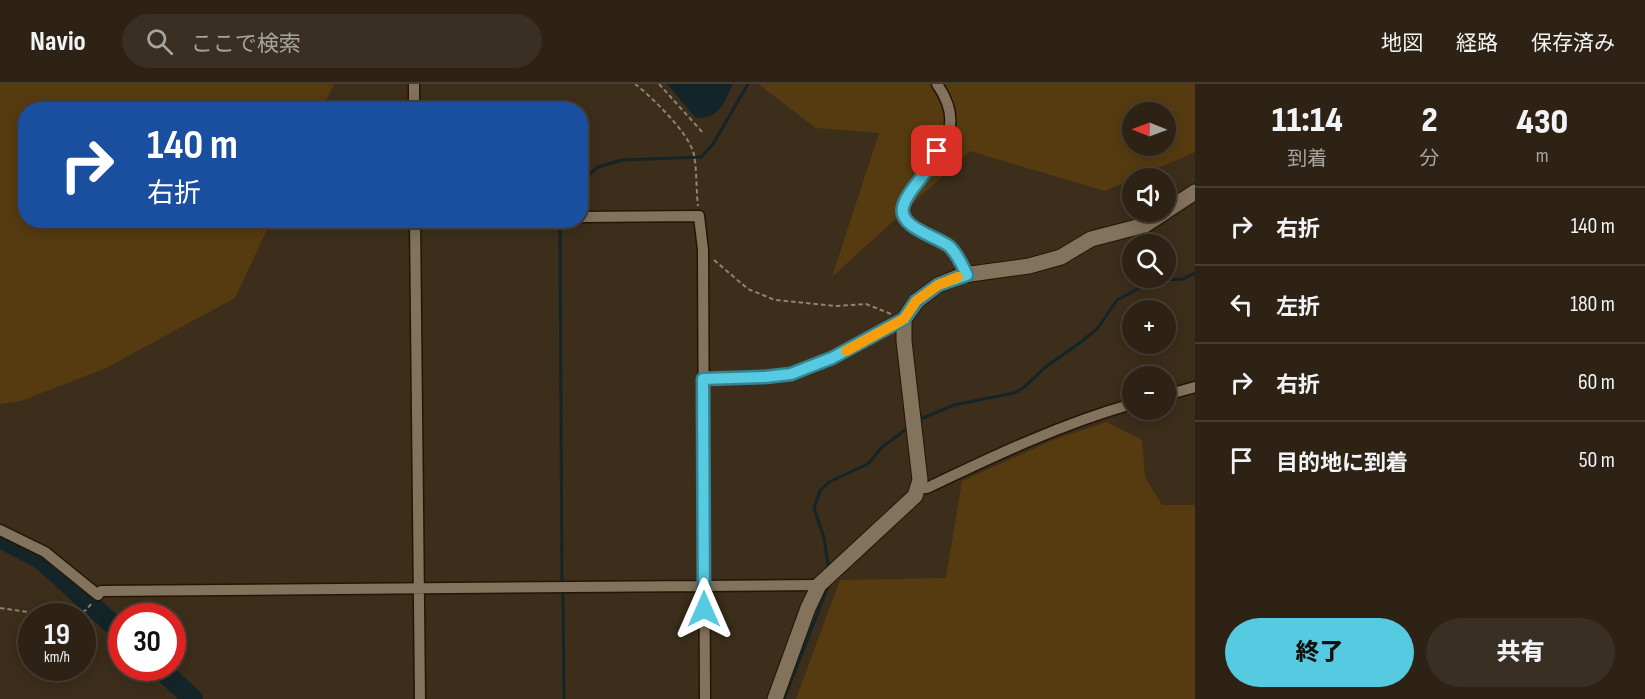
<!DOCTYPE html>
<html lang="ja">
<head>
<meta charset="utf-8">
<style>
	:root { --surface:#2d2214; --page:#392f22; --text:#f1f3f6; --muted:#a7a4a0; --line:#483f34; --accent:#55cae0 }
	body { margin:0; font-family:"Sofia Sans Condensed","Noto Sans JP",sans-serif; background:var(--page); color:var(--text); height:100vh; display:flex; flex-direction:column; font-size:22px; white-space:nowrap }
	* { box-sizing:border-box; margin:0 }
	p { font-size:20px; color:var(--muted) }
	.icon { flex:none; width:33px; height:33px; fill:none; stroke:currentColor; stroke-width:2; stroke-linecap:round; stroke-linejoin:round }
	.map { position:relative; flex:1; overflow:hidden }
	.panel { display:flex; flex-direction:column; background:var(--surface); width:450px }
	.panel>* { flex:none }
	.banner { position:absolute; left:18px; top:18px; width:570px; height:126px; border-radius:24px; box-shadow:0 3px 15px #0003,0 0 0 2px var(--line); background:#1a4fa0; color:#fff; overflow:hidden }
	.needle { width:39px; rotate:271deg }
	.tools { position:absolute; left:1122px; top:18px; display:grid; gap:12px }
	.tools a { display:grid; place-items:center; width:54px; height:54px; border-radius:50%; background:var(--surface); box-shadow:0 3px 15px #0003,0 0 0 2px var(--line); font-size:30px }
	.speed { position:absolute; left:18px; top:519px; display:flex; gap:12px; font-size:30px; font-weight:700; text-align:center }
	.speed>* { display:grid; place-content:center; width:78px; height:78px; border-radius:50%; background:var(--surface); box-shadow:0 3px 15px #0003,0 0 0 2px var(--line); line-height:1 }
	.speed small { font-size:15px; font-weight:400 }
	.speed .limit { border:9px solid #d22; background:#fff; color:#111 }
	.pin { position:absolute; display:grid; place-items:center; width:51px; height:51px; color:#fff; margin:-26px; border-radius:12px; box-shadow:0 3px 9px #0006 }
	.me { position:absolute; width:66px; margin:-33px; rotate:0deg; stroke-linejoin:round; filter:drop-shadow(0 0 4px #0008) }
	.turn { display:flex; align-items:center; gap:21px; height:126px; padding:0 30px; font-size:27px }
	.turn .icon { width:78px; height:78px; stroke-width:2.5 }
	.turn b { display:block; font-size:42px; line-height:51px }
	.eta { display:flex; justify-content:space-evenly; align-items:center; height:102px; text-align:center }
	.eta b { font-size:36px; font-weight:800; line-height:42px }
	.action { display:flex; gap:12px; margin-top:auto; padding:12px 30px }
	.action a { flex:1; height:69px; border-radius:36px; background:var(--accent); color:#111; font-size:24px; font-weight:800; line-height:69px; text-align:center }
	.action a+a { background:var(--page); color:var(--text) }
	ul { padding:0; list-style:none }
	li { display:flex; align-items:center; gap:18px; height:78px; padding:0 30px; border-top:2px solid var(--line) }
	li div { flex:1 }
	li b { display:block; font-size:22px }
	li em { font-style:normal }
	header { display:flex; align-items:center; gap:36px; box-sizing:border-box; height:84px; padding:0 30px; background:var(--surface); border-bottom:2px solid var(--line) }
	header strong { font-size:28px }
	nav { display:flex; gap:33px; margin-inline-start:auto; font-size:21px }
	.search { width:420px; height:54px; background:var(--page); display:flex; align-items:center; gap:15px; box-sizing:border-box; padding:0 21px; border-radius:33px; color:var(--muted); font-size:22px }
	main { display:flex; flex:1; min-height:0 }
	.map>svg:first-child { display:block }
</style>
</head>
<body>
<header>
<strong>Navio</strong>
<div class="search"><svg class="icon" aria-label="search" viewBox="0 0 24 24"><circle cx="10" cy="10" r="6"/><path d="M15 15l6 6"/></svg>ここで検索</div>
<nav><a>地図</a><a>経路</a><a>保存済み</a></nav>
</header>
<main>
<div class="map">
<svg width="1195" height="615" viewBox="0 0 1195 615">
	<rect width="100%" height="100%" fill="#3c2e1b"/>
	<path fill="#563b10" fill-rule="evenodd" d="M0,0H334L322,25L26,26V136L271,137L235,214L106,284L21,317L0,320Z
		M758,0H1195V68L1105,107L970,67L832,193L879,49L816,44ZM1132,28H1166V62H1132Z
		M1106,338L1142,356L1145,393L1162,421H1195V615H796L840,496L946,494L962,397L1053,356Z"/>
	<path fill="#142529" d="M667,0H733C724,19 721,34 696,34Z"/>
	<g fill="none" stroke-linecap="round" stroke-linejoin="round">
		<path stroke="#142529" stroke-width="3" d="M580,98L598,83L622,76L701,73L713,60L748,0
			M562,136L560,146L562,501
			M921,335L954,321L1014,309L1022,305L1047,282L1081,258L1097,245L1117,216L1141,203L1161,196L1183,195L1195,189
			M828,481L824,454L814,424L820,407L829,398L868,380L882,363L908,344
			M563,507L564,615
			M784,615L829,500"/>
		<path stroke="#142529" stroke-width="20" d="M0,454L39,474L53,486L122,549
			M159,584L193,615"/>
		<g stroke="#231604" stroke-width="13">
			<path id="street" d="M414,0V26
				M937,0C948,16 955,34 947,52C939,64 933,76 926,88C919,98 906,110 903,123C899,144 939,153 950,163C958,171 962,181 967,191
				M580,133L699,132L703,166L705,615
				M415,136L420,615
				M703,295C731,294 763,297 791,290C832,280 867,254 904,235
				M1166,311L1195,303
				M918,404H927C994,372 1061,340 1132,320
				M0,446L45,468L98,511L101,507L819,501"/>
		</g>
		<g stroke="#231604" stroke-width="17">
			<path id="secondary" d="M1166,127L1195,108
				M775,615L808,524L819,501L915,412L920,396L904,257V235L917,217L938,201L963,191L1029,182L1061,173L1091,155L1145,141L1165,128"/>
		</g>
		<path stroke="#8f8374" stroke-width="2" stroke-dasharray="4.5 3" stroke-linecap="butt" d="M635,0C652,13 690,50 694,71C697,87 696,105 698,122
			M659,0L704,50
			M714,176L748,205L775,216L836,222L866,220L891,230
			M0,524L56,532
			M76,532L86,526L92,519"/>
		<use href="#street" stroke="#83735d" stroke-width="10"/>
		<use href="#secondary" stroke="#83735d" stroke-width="15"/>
	</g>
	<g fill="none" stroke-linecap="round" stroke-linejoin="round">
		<g stroke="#378392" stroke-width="15">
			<path id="route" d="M704,525L703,295L765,293L791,290L832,274L904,235L916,217L938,201L967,191C962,181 958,171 950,163C939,153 898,144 903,123C906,110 919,98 926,87C930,81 933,74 937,67"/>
		</g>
		<use href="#route" stroke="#55cae0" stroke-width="10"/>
		<path stroke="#f59e0b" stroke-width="10" d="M846,267L904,235L916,217L938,201L958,193"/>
	</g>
</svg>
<div class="tools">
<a><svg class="needle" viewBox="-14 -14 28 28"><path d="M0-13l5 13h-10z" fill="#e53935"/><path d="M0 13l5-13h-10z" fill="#a7a4a0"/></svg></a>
<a><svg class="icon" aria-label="sound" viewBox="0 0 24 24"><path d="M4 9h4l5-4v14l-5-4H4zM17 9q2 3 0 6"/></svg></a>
<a><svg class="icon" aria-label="search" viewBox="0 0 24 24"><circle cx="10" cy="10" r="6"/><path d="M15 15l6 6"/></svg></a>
<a>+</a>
<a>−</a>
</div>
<div class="speed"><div>19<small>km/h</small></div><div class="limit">30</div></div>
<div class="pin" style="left:937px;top:67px;background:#d93025"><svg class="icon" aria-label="arrive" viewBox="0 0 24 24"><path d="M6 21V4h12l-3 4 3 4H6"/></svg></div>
<svg class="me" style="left:704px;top:525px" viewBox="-20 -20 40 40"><path d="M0-17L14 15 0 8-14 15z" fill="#55cae0" stroke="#fff" stroke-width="4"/></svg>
<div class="banner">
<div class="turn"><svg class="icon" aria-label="right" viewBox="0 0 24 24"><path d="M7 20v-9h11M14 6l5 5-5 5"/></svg><div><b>140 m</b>右折</div></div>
</div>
</div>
<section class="panel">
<div class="eta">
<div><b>11:14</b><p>到着</p></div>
<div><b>2</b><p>分</p></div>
<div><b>430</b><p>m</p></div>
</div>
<ul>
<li><svg class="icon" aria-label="right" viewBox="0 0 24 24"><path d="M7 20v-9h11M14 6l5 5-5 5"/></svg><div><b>右折</b></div><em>140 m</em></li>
<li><svg class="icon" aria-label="left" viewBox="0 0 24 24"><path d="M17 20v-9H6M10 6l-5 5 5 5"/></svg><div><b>左折</b></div><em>180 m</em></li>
<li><svg class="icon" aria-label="right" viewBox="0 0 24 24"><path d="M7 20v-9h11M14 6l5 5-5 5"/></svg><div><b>右折</b></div><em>60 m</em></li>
<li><svg class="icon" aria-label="arrive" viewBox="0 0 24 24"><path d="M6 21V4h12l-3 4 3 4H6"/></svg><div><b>目的地に到着</b></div><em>50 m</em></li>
</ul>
<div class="action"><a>終了</a><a>共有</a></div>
</section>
</main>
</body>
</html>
